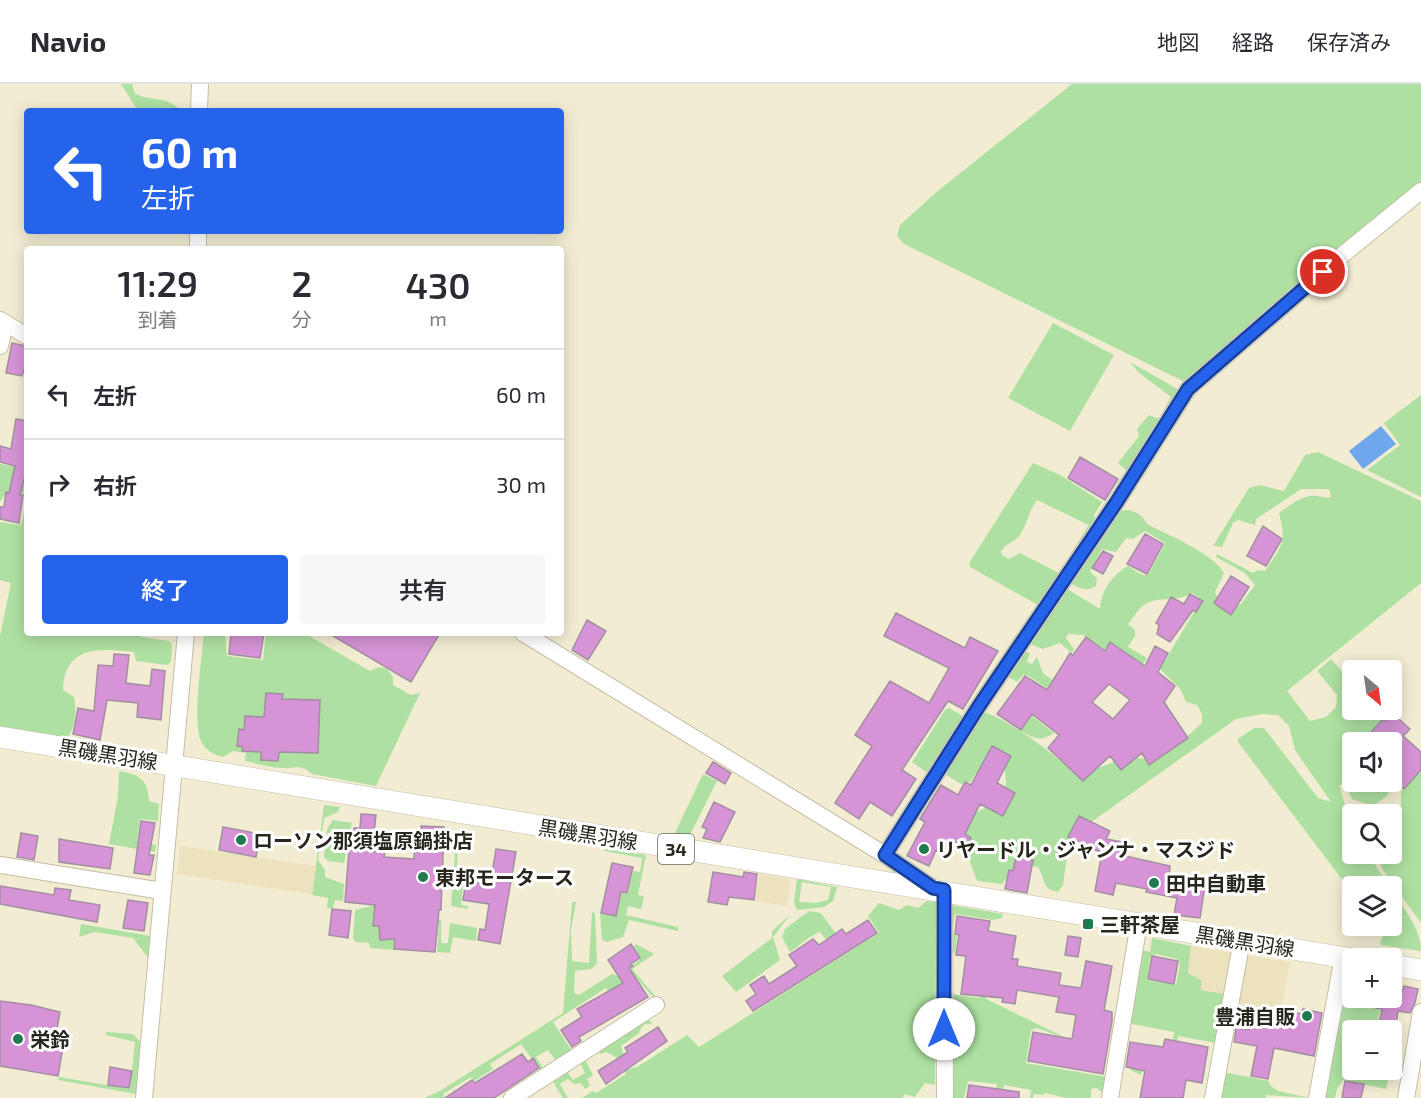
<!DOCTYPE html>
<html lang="ja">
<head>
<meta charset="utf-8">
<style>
	:root { --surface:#fff; --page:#f7f7f7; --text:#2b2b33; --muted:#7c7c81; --line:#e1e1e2; --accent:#2563eb }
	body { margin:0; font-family:"Exo 2","Noto Sans JP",sans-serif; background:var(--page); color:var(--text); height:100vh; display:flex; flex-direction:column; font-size:22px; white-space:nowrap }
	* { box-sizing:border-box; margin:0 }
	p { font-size:20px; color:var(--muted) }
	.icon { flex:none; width:33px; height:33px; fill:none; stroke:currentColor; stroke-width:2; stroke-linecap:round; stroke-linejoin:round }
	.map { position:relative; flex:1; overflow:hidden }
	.details { position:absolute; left:24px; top:162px; width:540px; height:390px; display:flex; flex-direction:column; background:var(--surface); border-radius:6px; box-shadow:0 3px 15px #0003 }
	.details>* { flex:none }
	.guide { position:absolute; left:24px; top:24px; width:540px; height:126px; border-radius:6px; box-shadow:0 3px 15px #0003; background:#2563eb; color:#fff; overflow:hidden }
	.needle { width:39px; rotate:151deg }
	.tools { position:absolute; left:1342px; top:576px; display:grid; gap:12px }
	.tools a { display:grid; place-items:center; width:60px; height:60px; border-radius:6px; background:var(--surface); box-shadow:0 3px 15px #0003; font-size:30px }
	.pin { position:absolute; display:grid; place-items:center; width:51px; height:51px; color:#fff; margin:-26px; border:3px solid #fff; border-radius:50%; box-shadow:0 2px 6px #0007 }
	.me { position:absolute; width:66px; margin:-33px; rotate:0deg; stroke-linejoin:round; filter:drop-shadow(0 0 4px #0008) }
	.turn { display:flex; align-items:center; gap:21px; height:126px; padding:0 18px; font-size:27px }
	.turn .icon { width:78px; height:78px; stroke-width:2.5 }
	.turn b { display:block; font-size:42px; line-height:51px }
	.eta { display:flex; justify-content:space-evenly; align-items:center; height:102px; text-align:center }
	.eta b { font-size:36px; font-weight:600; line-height:42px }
	.button { display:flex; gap:12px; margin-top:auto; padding:12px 18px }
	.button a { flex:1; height:69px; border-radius:6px; background:var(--accent); color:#fff; font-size:24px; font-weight:600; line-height:69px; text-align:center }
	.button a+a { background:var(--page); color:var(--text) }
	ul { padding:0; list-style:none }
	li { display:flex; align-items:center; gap:18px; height:90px; padding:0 18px; border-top:2px solid var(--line) }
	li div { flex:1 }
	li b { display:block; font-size:22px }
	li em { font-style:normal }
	header { display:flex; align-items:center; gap:36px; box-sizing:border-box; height:84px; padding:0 30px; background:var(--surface); border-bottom:2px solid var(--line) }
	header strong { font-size:28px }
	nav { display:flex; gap:33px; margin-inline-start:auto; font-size:21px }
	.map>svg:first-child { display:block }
</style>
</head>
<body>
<header>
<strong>Navio</strong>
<nav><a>地図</a><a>経路</a><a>保存済み</a></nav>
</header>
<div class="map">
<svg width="1421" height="1014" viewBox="0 0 1421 1014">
	<rect width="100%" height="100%" fill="#f2ecd2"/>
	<path fill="#aee1a1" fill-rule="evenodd" d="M121,0H132L135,10C154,18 165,11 182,27H138Z
		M1072,0H1421V104L1185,298L904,160L897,152L900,141L939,106Z
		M1053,239L1114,271L1070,347L1008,314Z
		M1130,278L1179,306L1134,382L1126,386L1118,379L1139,352L1137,345L1149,331L1159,335L1171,313L1138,288Z
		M1421,311V413L1367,386L1400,361L1384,339Z
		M1318,368L1421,417V499L1287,607L1310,637L1326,633L1336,623L1337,611L1317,587L1331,575L1353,600V626H1392V603L1401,598C1399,627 1380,639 1360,658H1353V698H1391L1392,702L1386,713L1372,722L1352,715L1345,700L1339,701L1347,728L1353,736V770H1368L1389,802H1353V810L1238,658V655L1254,644H1264L1318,714L1331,718L1295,666L1289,642L1278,631L1262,630L1236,635L1080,746L1068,765L1063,801L1058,808C1041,805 1046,795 1038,783L1018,780L1002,800L977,797L963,758L964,734L1002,716L1006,699L1004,678L990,670L970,698L961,700L943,689L984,628C1007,636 1032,655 1052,670C1058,675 1067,684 1074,686C1095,693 1124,665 1151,677L1190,650L1202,639V630L1197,621L1186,618L1181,606L1160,585L1200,518L1199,513L1192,509C1177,519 1159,511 1144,521C1138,525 1133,534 1128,540L1135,546V552L1128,563L1147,574L1138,588L1083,551L1068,550L1066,554L1074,565L1072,569C1055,556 1066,558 1043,565L1026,559L1064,503L1100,525C1101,507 1112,491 1128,482L1142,491H1148L1165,459L1145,447L1133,455L1126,454L1116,468L1102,465L1090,487L1097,495L1096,502C1085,509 1078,503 1068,498L1121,427C1131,423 1143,431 1147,440C1168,451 1213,469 1224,489L1215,508L1219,518L1230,526L1241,520L1255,501L1245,489L1216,473L1217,470L1253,489L1258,486L1265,487C1282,461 1287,461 1279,429C1287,423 1300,413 1311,412C1318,411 1323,415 1331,413L1329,405H1301L1256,435L1255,441L1238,436L1233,439L1222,463L1213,462L1249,404L1259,401L1284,407L1305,371Z
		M1033,379L1060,391L1102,418L1094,431L1095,440L1042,520H1036L970,483L969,479ZM1037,416L1089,441L1059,489L1020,469L1009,475L1002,471L1001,467C1007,459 1015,458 1020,451C1027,441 1028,428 1037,416Z
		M0,380L27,385V410L8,407L0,418Z
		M27,413V549H139L141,553L169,557L172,561L171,578L167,581L136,577L134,568C100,564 64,561 63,606L74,613C77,626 75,645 66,656L0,646V552L11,499L0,496V438L21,441Z
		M204,549H225L227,572L263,576L266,549H304L370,587L379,583L387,585L393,593V601L411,611L420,609L376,702L312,690C302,679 292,685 280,684C268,683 256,679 245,677L246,669L233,667L223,673C214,671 205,666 201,657C192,638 202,573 204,549Z
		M1021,566L1030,569L1027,578L1032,580L1037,573L1043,589L1071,610L1048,605L1027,591H1023L1017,598L1004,590Z
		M949,624L964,633L933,687L926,688L912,678L945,626Z
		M1032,632L1054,649C1040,658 1035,655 1021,647Z
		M1421,683V839L1382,785L1379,774L1381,770H1392V750L1401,728V708Z
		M119,687C139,691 148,694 149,717L159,720L158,737L140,735L137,757L156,761L155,768L109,760L118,712Z
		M703,690L717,697L691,749L692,758L672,755Z
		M324,721L340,723L338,728L324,734L318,776L325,786V793L344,800L343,817L335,816L333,824H327L328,814L312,811Z
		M333,736L352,739L344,779L328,777L324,773L327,745Z
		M605,765L646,771L638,811L644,812L641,825L628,822L626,831L678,843V847L629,836L623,853L607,858L602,856L600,829L616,833L622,809L628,810L633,787L640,788L642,774L605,767Z
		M455,769L458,770L456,790L464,793L461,821L468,822V825L451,822Z
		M797,795L837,803L833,817L824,823L797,826L794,819ZM802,798L831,803L828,816L815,819L799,818Z
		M1392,807C1404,825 1421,844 1421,867L1381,861L1380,857L1383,852L1377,842H1392Z
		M927,817L935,818V1001L925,999L915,1013L904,1010L903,1014H582L593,1007L596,1009L626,990L616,973L606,968L601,970L598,967L648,936L653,939L643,941L639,949L621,962L628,985L637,983L687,951L699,963L879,849L868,832L879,819L899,826L907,821L918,824Z
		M572,818H576L571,846L572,877L589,879L592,828L595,829L597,880L591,885L575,887L574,909L579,911L612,890L618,892L640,876L634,862L636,860L654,870L632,885L656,913L654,914L632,889L628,896L614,904V916L606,904L553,938L572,967L556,977L548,966L536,973L544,985L541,987L521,960L490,980L493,985L474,997L471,993L443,1010L445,1014H424L440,1007L563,929Z
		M375,821L373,841L389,843L395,852L394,866L370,864L369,859L355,858L353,854L355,826Z
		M951,821L1003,830L1002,834L994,836L955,830L952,848L957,853L955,869L950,868Z
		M809,827L821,829L839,854L829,859L820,848C807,853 801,861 790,868L782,853L785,845Z
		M791,830L773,853L780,876L736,908L722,892L772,854V847Z
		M432,835L441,836V859H448L450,839L477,844L476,857L453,853L450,869L437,868L439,840Z
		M81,840L150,852L149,875L133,854L94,848L79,853Z
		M1152,854L1191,862L1188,889L1201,896V906L1225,910L1216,959L1178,952L1173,977L1177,979L1174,995L1165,993L1166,983L1143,980L1141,991L1130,986L1132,973L1168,979L1174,948L1127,939L1141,866L1150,868ZM1156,870L1177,875L1180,880L1176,901L1147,896L1150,874Z
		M981,883L987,884L986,915L1070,956L1037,944L1031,946L1026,979L1107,993L1103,1014L1102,1008L1096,1004L1091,1005V1014H1067L1045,1009L1044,1011L1034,1010L1033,1014H1030L1031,1006L1004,1001L1001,1014H995L997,1000L968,997L964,1014H952L950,910L980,914Z
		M1339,919L1380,926L1376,946H1353V986H1374L1368,993L1388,996L1386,1005L1343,996L1337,1005L1335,1014H1322Z
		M106,948L133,950L140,958L136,1010L58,996L59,993L130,1005L135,958L106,951Z
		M585,975L593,991L587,995L590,1002L585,1005L581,999L574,1000L568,995L560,1000L568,1014H563L552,996L567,987L573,996L585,989L580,978Z
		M1223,988L1269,997L1270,1001L1278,1007L1310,1014L1266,1011V1014H1218Z"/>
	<path fill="#ece2bd" d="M180,762L316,782L312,810L177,790Z
		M759,790L791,795L787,822L755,817Z
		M1191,862L1233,869L1225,910L1201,906V896L1188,889Z
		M1246,871L1290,878L1279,936L1236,928Z"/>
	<path fill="#6fa7ec" d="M1381,342L1396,360L1363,385L1349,367Z"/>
	<path fill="#d694d7" stroke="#a18fa1" stroke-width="1.5" fill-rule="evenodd" d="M12,259L27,262V287L24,286L22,292L6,289Z
		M16,335L27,337V384L20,411H23L19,439L0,435V423H4L6,408L9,409L15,382L0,378V362L11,365Z
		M1080,373L1118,395L1105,416L1068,394Z
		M1263,442L1282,455L1266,482L1247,472Z
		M1145,450L1163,460L1147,490L1127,480Z
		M1103,467L1113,472L1103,490L1092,484Z
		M1231,492L1249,503L1231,531L1214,519Z
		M1190,510L1203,517L1196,528L1193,526L1170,558L1157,550L1159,541L1156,539L1171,513L1184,520Z
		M896,529L965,564L970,553L998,567L963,625L948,617L902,686L916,695L892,732L870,718L859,735L835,719L872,662L855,651L890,597L929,619L949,584L884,552Z
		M587,536L606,547L588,576L572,566Z
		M231,549H264L260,574L229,570Z
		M328,549H440L411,598Z
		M1086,553L1105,567L1110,558L1145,582L1155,562L1168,569L1158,588L1175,602L1164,618L1188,654L1149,681L1142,669L1121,686L1110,672L1083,697L1048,664L1059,651L1032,630L1021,646L997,630L1025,592L1047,606L1070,569L1073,571ZM1109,600L1130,616L1113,635L1092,618Z
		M114,570L129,571L126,599L150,602L152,585L165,587L161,636L137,633L138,619L107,616L100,656L73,650L78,624L94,627L98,581L113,582Z
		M266,609L283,610L282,615L320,616L318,669L279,668L278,677L261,676V668L242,667L243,663L237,662L239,645L244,646L245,632L264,633Z
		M1392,629L1410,645L1403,652L1421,668V686L1404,705L1392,695V658H1362L1383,635L1385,637Z
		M992,662L1011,672L997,699L1015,709L1003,732L980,720L965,750L971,754L965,763L957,758L951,773L936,766L929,782L907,772L925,738L920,735L941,701L958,711L965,698L971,701Z
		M713,678L731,689L725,700L706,689Z
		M714,718L735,728L720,758L703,754L707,745L702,743Z
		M361,730L376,731L372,768H385L384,773L414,775L415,755L421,756V742L444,743L441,826H439L435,868L394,865L395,855L380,856L379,842H373L375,821L345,818L349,765H352L354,744H360Z
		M1079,732L1110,747L1106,755L1123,758L1121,771L1170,782L1169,796L1205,801L1200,834L1174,831L1177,814L1146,808L1147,805L1116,799L1113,811L1095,807L1102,769L1068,753Z
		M141,737L155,739L149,771H154L150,791L134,789Z
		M223,743L260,750L256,773L219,766Z
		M21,749L38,752L34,776L17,773Z
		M59,755L113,764L110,785L59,778Z
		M496,765L516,768L500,860L478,856L480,845L485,846L489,820L463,816L466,797L490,801Z
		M1016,773L1033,776L1027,809L1005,805L1009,786L1013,787Z
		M612,779L633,783L627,809L621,808L616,832L601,829Z
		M713,788L743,793L744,788L757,790L754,816L729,813L727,821L708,818Z
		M0,802L54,811L55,804L71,806L69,816L100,821L97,838L0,820Z
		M128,816L148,819L144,847L123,844Z
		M332,825L351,827L348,854L329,851Z
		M957,832L990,837L988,847L1016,852L1012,875H1018L1017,882L1061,889L1059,901L1081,904L1086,877L1112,882L1104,926L1112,928V937L1103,990L1028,977L1033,948L1072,955L1076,931L1056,928L1059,913L1017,906L1015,920L1002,918L1003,914L961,910L966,872L956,871L959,851L955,850Z
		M868,836L877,849L753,927L746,917L756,910L750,901L764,892L769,900L797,882L789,871L813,855L819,861L842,845L846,850Z
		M1068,852L1081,854L1078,873L1065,871Z
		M631,860L640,874L631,880L633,882L629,884L648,913L579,953L581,957L572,963L561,946L582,933L577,925L623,899L608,876Z
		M1152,872L1178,877L1174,900L1148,895Z
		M1404,902L1418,905L1415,919L1410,929L1398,927L1395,946H1378L1382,925L1350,920V914H1400Z
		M0,917L31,921L60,928L54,962L63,963L58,992L0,982Z
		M1303,925L1322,929L1314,972L1274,964L1268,995L1251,992L1257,962L1234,958L1236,944L1249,946L1252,932L1282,937L1284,927L1302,930Z
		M658,943L667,957L606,1000L598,987L628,968L625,964Z
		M1165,955L1208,963L1202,999L1186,996L1183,1014H1140L1145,987L1126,983L1130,958L1163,963Z
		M522,970L528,978L533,974L539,984L494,1014H445L472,996L475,999Z
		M110,983L132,987L129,1004L108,1001Z
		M1345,997L1364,1000L1361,1014H1342Z
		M969,1001L1019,1008V1014H967Z"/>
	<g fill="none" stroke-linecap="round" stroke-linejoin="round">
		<g stroke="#c4bea5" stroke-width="18">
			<path id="minor" d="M199,27L200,0
				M198,147V165
				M0,236L27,252
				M0,262L5,239
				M523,549L885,771L933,804
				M885,771L979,622L1116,419L1188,305L1340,173L1421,107
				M0,781L162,807
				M944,806L945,1014
				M144,1014L186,549
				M512,1014L656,921
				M1110,1014L1139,839
				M1213,1014L1242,856
				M1317,1014L1343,873
				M1406,1014L1421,928"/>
		</g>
		<g stroke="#c4bea5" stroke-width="22">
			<path id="major" d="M0,653L1353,875
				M1392,881L1421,886"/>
		</g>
		<use href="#minor" stroke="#fff" stroke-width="16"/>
		<use href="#major" stroke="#fff" stroke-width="21"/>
	</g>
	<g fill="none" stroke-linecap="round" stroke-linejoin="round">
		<g stroke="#184099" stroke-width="15">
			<path id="route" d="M944,945V806L933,804L885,771L979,622L1116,419L1188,305L1323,188"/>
		</g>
		<use href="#route" stroke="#2563eb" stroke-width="10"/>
	</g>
	<g fill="#1f7a4f" stroke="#fff" stroke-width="2">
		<circle cx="241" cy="756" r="6"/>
		<circle cx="924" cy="765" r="6"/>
		<circle cx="423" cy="793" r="6"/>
		<circle cx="1154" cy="799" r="6"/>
		<rect x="1082" y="834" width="12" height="12" rx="3"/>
		<circle cx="1307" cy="932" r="6"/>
		<circle cx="18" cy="955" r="6"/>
	</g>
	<g text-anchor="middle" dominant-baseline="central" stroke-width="6" stroke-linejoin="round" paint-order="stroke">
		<rect fill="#fff" stroke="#696861" stroke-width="1.5" x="658" y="750" width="36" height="30" rx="4.5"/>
		<g font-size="18" font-weight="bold" fill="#29271d">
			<text x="676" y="765">34</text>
		</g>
		<g font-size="20" fill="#29271d" stroke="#fff">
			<text transform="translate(108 670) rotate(9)">黒磯黒羽線</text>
			<text transform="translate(588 750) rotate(9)">黒磯黒羽線</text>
			<text transform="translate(1245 857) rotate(9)">黒磯黒羽線</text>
		</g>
		<g font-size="20" font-weight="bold" fill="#29271d" stroke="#fff" text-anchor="start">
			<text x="253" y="756">ローソン那須塩原鍋掛店</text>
			<text x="936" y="765">リヤードル・ジャンナ・マスジド</text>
			<text x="435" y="793">東邦モータース</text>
			<text x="1166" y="799">田中自動車</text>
			<text x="1100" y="840">三軒茶屋</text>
			<text x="1295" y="932" text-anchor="end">豊浦自販</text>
			<text x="30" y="955">栄鈴</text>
		</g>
	</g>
</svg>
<div class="tools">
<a><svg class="needle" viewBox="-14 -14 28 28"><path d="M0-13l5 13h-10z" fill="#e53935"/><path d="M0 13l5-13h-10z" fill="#7c7c81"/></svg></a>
<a><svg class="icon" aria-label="sound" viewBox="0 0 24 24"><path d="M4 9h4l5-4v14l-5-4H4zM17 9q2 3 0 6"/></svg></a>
<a><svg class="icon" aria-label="search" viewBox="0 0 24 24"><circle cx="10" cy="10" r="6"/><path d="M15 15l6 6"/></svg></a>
<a><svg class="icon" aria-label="layers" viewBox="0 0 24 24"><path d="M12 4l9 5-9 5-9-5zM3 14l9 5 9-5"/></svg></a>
<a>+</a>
<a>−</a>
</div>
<div class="pin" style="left:1323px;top:188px;background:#d93025"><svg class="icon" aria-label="arrive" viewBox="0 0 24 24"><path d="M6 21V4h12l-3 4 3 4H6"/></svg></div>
<svg class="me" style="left:944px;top:945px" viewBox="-20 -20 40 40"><circle r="19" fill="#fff"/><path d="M0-13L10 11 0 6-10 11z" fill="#2563eb"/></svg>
<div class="guide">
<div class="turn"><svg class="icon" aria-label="left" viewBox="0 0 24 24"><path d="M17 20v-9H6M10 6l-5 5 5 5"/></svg><div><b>60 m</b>左折</div></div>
</div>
<section class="details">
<div class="eta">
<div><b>11:29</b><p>到着</p></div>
<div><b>2</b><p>分</p></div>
<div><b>430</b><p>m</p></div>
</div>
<ul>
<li><svg class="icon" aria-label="left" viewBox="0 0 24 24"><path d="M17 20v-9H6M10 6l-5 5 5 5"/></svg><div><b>左折</b></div><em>60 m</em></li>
<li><svg class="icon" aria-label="right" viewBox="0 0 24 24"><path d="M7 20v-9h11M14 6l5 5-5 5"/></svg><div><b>右折</b></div><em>30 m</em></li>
</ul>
<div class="button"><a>終了</a><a>共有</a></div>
</section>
</div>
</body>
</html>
